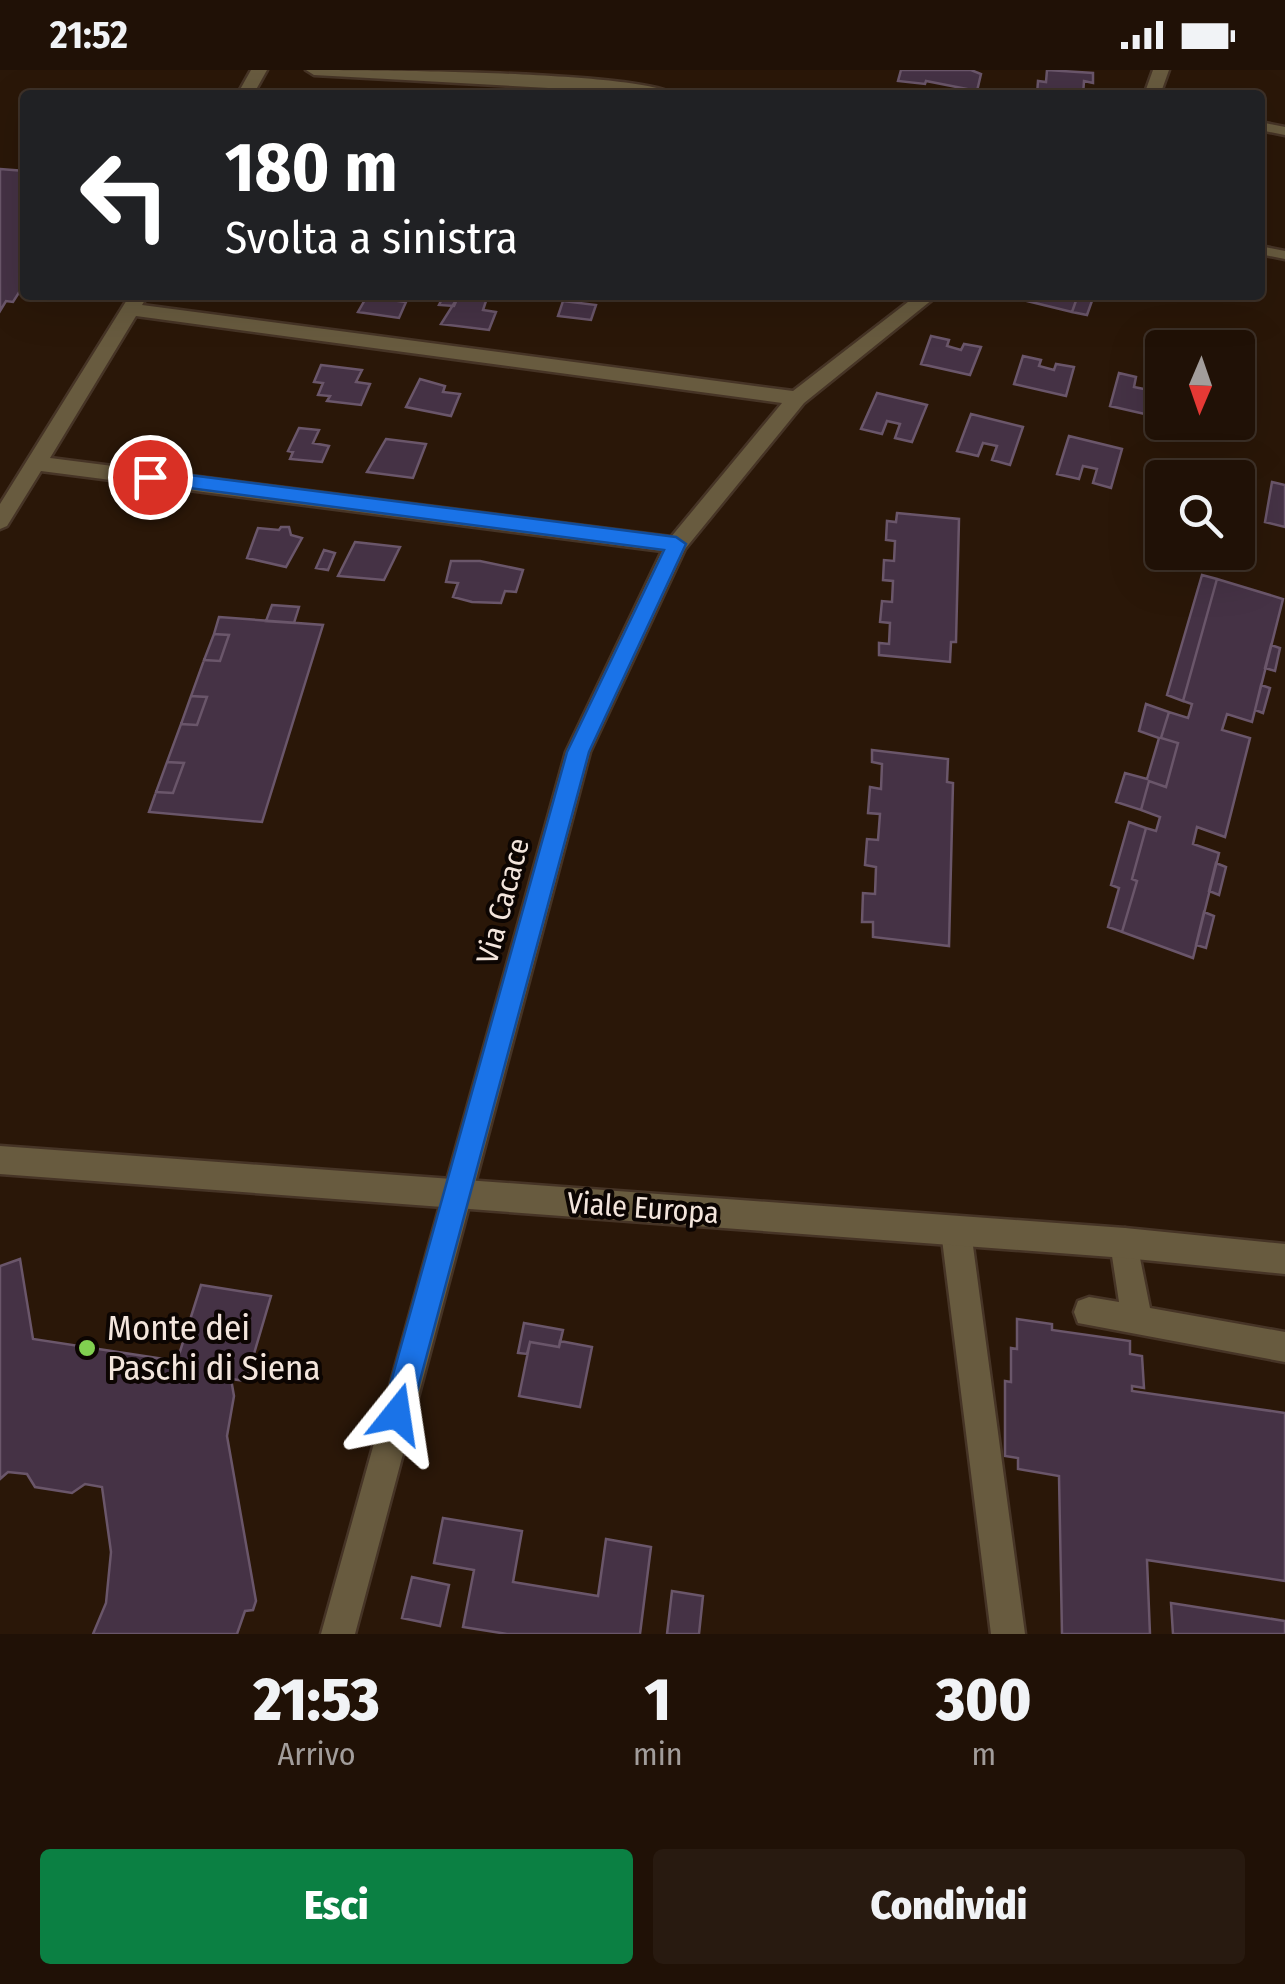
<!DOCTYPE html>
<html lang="it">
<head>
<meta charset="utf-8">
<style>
	:root { --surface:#201106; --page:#281a10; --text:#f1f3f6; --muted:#a29d9b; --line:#3d3128; --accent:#0b8043 }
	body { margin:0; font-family:"Fira Sans Condensed",sans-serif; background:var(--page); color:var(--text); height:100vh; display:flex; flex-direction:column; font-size:38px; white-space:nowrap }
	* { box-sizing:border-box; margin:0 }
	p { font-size:32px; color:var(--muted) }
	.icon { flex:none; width:55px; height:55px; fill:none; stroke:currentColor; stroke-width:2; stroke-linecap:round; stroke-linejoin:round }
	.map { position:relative; height:1564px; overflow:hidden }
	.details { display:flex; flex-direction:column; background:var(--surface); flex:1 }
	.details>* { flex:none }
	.top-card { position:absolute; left:20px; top:20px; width:1245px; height:210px; border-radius:10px; box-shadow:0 10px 40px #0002,0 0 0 2px var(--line); background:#202124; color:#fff; overflow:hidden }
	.needle { width:65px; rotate:182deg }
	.controls { position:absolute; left:1145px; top:260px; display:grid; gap:20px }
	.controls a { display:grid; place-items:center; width:110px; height:110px; border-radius:10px; background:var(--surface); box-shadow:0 10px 40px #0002,0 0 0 2px var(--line); font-size:50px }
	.pin { position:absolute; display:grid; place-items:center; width:85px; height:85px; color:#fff; margin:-42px; border:5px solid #fff; border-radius:50%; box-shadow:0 2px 10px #0007 }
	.me { position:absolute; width:110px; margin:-55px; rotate:15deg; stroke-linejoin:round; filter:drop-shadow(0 0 8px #0008) }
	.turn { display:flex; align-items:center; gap:35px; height:210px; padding:0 40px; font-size:45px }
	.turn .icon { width:130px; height:130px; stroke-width:2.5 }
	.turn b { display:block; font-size:70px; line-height:85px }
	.eta { display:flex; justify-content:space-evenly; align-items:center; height:170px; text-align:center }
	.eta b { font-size:60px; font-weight:800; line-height:70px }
	.action { display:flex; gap:20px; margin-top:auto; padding:20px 40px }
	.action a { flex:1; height:115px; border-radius:10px; background:var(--accent); color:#fff; font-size:40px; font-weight:800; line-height:115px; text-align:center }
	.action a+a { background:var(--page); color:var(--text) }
	.status { display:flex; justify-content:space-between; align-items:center; height:70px; padding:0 50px; background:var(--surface); direction:ltr }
	.status svg { height:28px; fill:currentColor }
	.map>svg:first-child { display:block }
</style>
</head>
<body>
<div class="status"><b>21:52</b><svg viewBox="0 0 49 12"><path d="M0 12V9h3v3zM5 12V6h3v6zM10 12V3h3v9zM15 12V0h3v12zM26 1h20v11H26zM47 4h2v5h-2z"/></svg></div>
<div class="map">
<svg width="1285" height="1564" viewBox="0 0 1285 1564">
	<rect width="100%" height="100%" fill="#2a1708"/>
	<path fill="#453245" stroke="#6a566a" stroke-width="2.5" d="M901,0H971L981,4L977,21L926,11L925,14L898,11Z
		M1047,0L1093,3V13L1084,11L1083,25H1037L1038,11L1046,12Z
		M0,99L25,101L22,169L25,213L13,232L6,231L0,241Z
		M372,225H394L391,230L406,232L399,248L358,242L366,228Z
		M444,225H483L481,230L458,227L454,236L439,235Z
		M1020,225H1078L1072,242L1019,229Z
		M1078,225L1093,228L1087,245L1072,242Z
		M458,227L486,231L483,240L496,242L489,260L441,254Z
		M563,231L596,235L591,250L558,246Z
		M931,266L949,270L947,276L961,280L964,274L981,277L970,305L921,294Z
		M1023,286L1041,290L1039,296L1054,300L1056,294L1074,297L1066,326L1014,314Z
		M321,295L362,300L356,312L370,314L361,335L327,331L330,326L318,325L323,313L314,312Z
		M1119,303L1136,307L1134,317L1149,320L1152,307L1162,309V348L1110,336Z
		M420,309L445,316L443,322L460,324L451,346L406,337Z
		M877,323L927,335L912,372L895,368L900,354L887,351L882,364L861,359Z
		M971,344L1023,357L1010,395L992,390L997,376L983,373L978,386L957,381Z
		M299,358L319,360L313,373L329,376L322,392L290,389L293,382L288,381Z
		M1069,366L1122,379L1111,418L1093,413L1097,399L1083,396L1079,409L1057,404Z
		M386,369L426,374L413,408L367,402Z
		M1170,390L1224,403L1223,408H1165Z
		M1272,412L1285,415V457L1265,452Z
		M897,443L959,449L956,572H951L950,592L879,585V573L889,574L890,553L880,552L882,531L892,532L893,511L883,510L884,490L894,491L895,471L886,470L887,451L896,452Z
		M281,457H289L291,465L302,468L286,497L247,488L258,458L279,460Z
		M355,472L400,477L384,510L338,506Z
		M324,480L335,483L328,500L316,498Z
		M451,491H480L523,500L516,522L505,521L501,533L472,532L453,527L458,513L446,512Z
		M1202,505L1217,509L1183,631L1167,625Z
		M1217,509L1283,529L1252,652L1227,644L1222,660L1250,668L1225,767L1197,757L1193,774L1219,783L1193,888L1122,862L1137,811L1132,809L1146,758L1156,761L1160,747L1141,740L1149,711L1166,717L1178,673L1161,668L1169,642L1188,648L1192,634L1183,631Z
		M272,535L299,537L294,553L266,551Z
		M219,547L323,555L262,752L149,742L156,722L173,723L184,693L167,692L181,654L197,655L207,627L191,626L204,590L220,591L229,565L214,564Z
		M214,564L229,565L220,591L204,590Z
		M1271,575L1280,578L1275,601L1265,598Z
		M1261,615L1270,618L1263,643L1255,640Z
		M191,626L207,627L197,655L181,654Z
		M1146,634L1169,642L1161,668L1178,673L1166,717L1149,711L1141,740L1116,732L1125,703L1147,709L1159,668L1139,661Z
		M872,680L948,689L947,712L953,713L949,876L873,867V852H862L863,823L875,824L876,797L865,795L867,769L878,770L880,744L868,743L870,717L881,719L882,694L872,692Z
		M167,692L184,693L173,723L156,722Z
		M1129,752L1146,758L1132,809L1137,811L1122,862L1108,857L1119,818L1111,815Z
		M1216,793L1226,797L1219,825L1209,821Z
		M1204,842L1214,846L1206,878L1196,875Z
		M20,1189L33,1269L177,1291L201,1215L271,1226L246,1311L231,1309L234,1326L227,1366L256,1531L253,1540L245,1541L237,1564H93L106,1533L111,1482L102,1417L85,1414L72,1423L35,1417L27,1404L8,1402L0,1409V1196Z
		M1017,1249L1052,1254V1260L1130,1271V1284L1142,1286L1144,1318L1132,1316V1321L1285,1343V1511L1147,1490L1150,1564H1062L1059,1406L1018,1399V1388L1005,1386V1311L1011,1312V1278L1017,1279Z
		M524,1253L563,1260L559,1277L530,1272L527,1284L518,1283Z
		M560,1271L592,1277L580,1337L519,1326L530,1272L559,1277Z
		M443,1448L522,1461L513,1512L598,1526L606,1469L651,1477L640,1564H507L463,1557L474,1500L434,1493Z
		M412,1507L449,1515L440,1556L402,1548Z
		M672,1521L703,1526L699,1564H667Z
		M1171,1533L1285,1551V1564H1173Z"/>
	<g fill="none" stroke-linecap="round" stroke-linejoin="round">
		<g stroke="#463426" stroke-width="5">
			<path id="service" d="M1260,52L1285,57V65L1260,60Z
				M1260,176L1285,181V189L1260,184Z"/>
		</g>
		<g stroke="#463426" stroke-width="5">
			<path id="minor" d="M251,0H267L253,25H237Z
				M306,0C363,0 643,1 675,25L314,5Z
				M1153,0H1169L1160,25H1144Z
				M917,225H938L804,333L685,479L590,682L355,1564H321L566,682L662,481L41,401L7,456L0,459V434L130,225H148L142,235L793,321ZM136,246L782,333L671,467L50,388Z
				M956,1146L966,1151L971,1161L1025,1564H991L941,1161L946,1151Z
				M1125,1158L1135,1163L1150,1238L1285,1262V1292L1078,1253L1074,1242L1078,1231L1089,1227L1119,1232L1110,1173L1115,1163Z"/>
		</g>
		<g stroke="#463426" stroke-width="5">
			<path id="tertiary" d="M0,1076L1125,1158L1285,1174V1204L1125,1188L0,1104Z"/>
		</g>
		<use href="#service" fill="#685b3f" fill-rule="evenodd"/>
		<use href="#minor" fill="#685b3f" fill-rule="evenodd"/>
		<use href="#tertiary" fill="#685b3f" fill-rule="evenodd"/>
	</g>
	<path fill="#1a73e8" stroke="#114b97" stroke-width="2.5" d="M150,400L676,467L686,474L589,682L411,1344L407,1354L397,1359L387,1354L382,1344L567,682L664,480L143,412V402Z"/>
	<circle fill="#81d050" stroke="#0c0502" stroke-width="4" cx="87" cy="1278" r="10"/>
	<g text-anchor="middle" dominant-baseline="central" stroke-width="8" stroke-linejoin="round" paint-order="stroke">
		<g font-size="30" fill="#f3e5dc" stroke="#0c0502">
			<text transform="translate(503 831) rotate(-75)">Via Cacace</text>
			<text transform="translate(643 1138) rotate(4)">Viale Europa</text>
		</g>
		<g font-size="35" fill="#f3e5dc" stroke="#0c0502" text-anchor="start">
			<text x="107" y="1258">Monte dei<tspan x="107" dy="40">Paschi di Siena</tspan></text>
		</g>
	</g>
</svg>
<div class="controls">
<a><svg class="needle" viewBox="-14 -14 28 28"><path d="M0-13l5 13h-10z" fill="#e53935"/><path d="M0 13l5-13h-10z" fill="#a29d9b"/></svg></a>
<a><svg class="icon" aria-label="search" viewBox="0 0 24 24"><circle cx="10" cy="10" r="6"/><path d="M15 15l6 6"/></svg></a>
</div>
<div class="pin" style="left:150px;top:407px;background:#d93025"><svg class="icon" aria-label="arrive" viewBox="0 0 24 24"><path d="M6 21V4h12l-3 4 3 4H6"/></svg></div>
<svg class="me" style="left:397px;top:1344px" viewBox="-20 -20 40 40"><path d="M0-17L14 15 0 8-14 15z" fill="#1a73e8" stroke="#fff" stroke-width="4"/></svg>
<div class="top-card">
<div class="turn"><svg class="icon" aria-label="left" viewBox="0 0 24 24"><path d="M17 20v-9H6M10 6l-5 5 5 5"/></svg><div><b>180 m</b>Svolta a sinistra</div></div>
</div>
</div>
<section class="details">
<div class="eta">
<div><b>21:53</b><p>Arrivo</p></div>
<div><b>1</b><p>min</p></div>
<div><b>300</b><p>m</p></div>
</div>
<div class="action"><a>Esci</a><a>Condividi</a></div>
</section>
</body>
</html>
